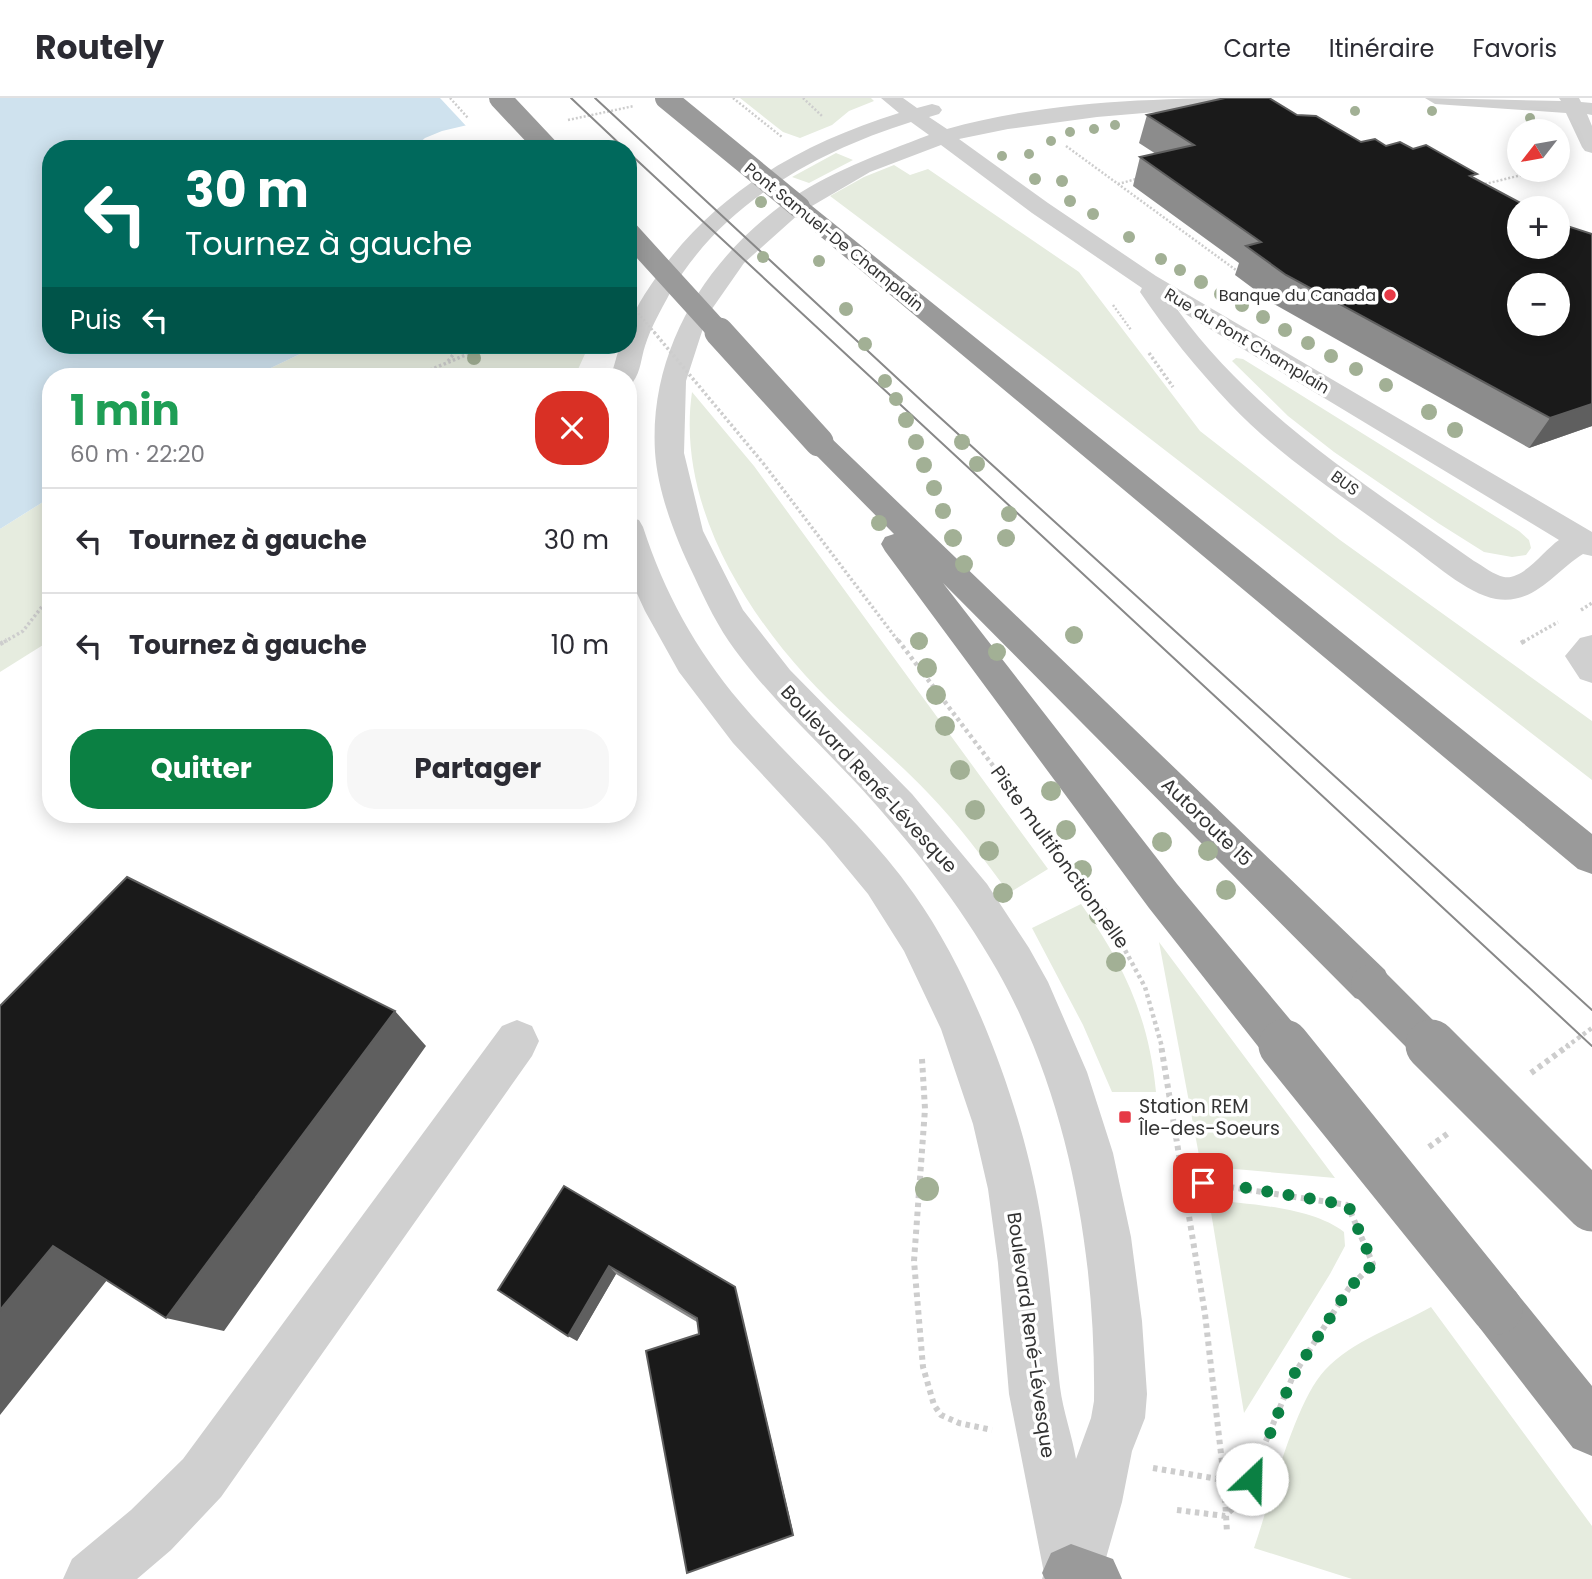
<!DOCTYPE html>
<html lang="fr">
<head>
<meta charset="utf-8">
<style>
	:root { --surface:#fff; --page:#f7f7f7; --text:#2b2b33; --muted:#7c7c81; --line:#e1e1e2; --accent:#0b8043 }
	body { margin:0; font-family:Poppins,sans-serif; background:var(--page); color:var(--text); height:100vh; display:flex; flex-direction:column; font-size:26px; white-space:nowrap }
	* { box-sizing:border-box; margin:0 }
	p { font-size:23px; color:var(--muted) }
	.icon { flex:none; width:38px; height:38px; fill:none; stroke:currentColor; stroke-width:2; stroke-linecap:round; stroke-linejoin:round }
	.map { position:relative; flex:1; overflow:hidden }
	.drawer { position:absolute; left:42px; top:270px; width:595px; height:455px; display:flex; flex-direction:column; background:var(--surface); border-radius:28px; box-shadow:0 4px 18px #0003 }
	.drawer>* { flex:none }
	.banner { position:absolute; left:42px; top:42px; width:595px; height:214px; border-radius:28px; box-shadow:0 4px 18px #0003; background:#00695c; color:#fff; overflow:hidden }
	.needle { width:46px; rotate:239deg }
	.fabs { position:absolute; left:1507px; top:21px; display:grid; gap:14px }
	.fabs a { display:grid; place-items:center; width:63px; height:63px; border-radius:50%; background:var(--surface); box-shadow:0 4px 18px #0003; font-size:35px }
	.pin { position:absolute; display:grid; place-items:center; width:60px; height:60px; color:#fff; margin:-30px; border-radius:14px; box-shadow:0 4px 10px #0006 }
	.me { position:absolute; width:77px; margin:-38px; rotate:24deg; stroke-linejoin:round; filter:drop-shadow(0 0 5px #0008) }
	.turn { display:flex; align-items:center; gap:24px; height:147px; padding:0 28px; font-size:32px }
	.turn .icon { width:91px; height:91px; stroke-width:2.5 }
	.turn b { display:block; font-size:49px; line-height:60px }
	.then { display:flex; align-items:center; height:66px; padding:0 28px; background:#0003; gap:14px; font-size:26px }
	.round { display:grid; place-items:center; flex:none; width:74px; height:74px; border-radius:28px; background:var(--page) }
	.summary { display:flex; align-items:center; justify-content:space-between; height:119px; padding:0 28px }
	h1 { font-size:42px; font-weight:700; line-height:52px; color:#1e9e55 }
	.action { display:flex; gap:14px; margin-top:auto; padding:14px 28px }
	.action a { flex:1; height:80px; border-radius:28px; background:var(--accent); color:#fff; font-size:28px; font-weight:700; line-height:80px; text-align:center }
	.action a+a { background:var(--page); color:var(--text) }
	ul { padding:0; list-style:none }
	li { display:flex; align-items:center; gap:21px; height:105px; padding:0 28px; border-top:2px solid var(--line) }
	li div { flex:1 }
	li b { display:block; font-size:26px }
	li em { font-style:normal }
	header { display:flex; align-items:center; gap:42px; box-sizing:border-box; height:98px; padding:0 35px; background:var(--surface); border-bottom:2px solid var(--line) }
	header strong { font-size:33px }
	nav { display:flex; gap:38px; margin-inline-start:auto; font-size:24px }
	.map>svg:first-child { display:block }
</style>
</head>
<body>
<header>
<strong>Routely</strong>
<nav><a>Carte</a><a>Itinéraire</a><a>Favoris</a></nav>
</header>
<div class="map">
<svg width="1592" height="1481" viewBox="0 0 1592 1481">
	<rect width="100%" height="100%" fill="#fff"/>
	<path fill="#e6ecdf" d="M740,0H871L874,3L849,13L832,27L800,40L783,34Z
		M836,55L853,62L809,85L792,79Z
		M894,67L910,77L928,71L1079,174L1200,333L1340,442L1592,623V682L1047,261L830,98L864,79Z
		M319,247H589L575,278H254Z
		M1236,260L1243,261L1519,433L1529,442L1531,450L1526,457L1512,459L1484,454L1438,425L1334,354L1288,318L1232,263Z
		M692,294L754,368L1048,771L1009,795C983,760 958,726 928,695C889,654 843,619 805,577C737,502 677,398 692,294Z
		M51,399V542L0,574V431Z
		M1081,806C1124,866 1149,920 1156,994H1112L1083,927L1032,830Z
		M1159,844L1335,1080L1201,1068Z
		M1209,1102C1249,1106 1312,1109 1344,1134L1345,1148L1330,1176L1244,1315Z
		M1431,1209L1592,1428V1481H1352L1254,1450C1270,1404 1294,1305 1325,1272C1352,1243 1397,1228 1431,1209Z"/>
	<path fill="#cfe2ee" d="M0,0H582L442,33L425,40L412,51H51V247H319L254,278H51V399L0,431Z"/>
	<path fill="#fff" d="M440,0H586L583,3L468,30Z"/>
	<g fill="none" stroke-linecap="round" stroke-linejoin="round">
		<path stroke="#cdcdcd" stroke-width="2.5" stroke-dasharray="2 2" stroke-linecap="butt" d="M733,0L782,39
			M803,0L823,19
			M568,22L634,8
			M1066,48L1240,175
			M473,51L492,44
			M1118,86L1140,80
			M1481,87L1542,72
			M1113,207L1131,232"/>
		<path stroke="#cdcdcd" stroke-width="3.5" stroke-dasharray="2.5 2.5" stroke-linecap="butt" d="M1149,255L1173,289
			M448,263L461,247
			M416,278L463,258L502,247
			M763,365L899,544
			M1581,512L1592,505
			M4,544L23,533L51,497
			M1523,544L1558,524"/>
		<path stroke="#cdcdcd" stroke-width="4.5" stroke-dasharray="3.5 3.5" stroke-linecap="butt" d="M898,542L1106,817L1145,889L1162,949
			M1521,545L1526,542
			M0,546L7,542
			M1566,949L1592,930"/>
		<path stroke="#cdcdcd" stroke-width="6" stroke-dasharray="4.5 4.5" stroke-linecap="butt" d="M922,961L925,1011L914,1163L923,1269L934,1307L941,1317L959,1325L992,1332
			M1531,975L1569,947
			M1429,1049L1450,1034
			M1203,1085L1348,1107
			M1153,1370L1224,1382L1205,1216L1161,947
			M1224,1382L1227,1435
			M1177,1412L1225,1418L1241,1403L1293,1278L1349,1190L1373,1166L1351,1115"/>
		<path fill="#d0d0d0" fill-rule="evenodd" d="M881,0H903L917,10L932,6L939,8L942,12L939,16L929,19L947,31C1047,3 1156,0 1260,0L1250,6L1097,19L1008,31L959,41L1048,105L1156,178L1592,434V458L1583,456C1554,474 1535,507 1496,501C1467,496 1430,462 1406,445C1347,401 1281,360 1230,306C1197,271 1167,234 1140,194L1142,190L1032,115L941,47L870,74L800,115L744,165L707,218L686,283L684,355L703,433L743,512L790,572L912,696L987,786L1029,850L1048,884L1087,974L1113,1055L1131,1139L1142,1223L1147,1296L1145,1320L1132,1353L1122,1404L1100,1481H1042L1044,1475L1009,1296L998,1165L988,1091L973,1026L941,931L904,853L868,796L825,744L733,645L679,574L645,513L628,476V419L639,422L643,429C664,494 696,552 740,604C796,670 864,725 914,796C974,880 1023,1014 1040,1115C1050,1173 1053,1231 1060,1289C1063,1313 1072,1337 1076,1361L1091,1320L1094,1303C1096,1158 1069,999 997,872C959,805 911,745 859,688C817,643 772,602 735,552C718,529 706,504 694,478C676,441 658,396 655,354C649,254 704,164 783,106C827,75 879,56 929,37L911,24C816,54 722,105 670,195C661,212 651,229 645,248C641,260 641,273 633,284L628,285V278H611L620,247H628C628,217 643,199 659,175C719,92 803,45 899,15ZM1177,211L1559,442C1544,452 1524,482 1504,479C1494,477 1483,468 1474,463C1368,388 1254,318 1177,211Z
			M1425,0L1561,3L1559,0H1579L1581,4L1592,5V17L1587,16L1592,28V55L1585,53L1582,49L1566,15L1435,6Z
			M1592,537V585L1580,581L1565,558L1580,540Z
			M517,922L532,928L539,943L532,958L221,1399L171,1452L137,1481H63L72,1461L131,1412L183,1361L502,928Z"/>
		<path fill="#9a9a9a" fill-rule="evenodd" d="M799,102L807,104L1592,736V776L1578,771L791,114L788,109L791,104Z
			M819,335L829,338L1385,872L1391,886L1385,900L1370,905L1355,900L943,485L1177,786L1298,931L1305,946L1298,961L1283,967L1268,961L1149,810L885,453L881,446L885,439L894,436L809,350L805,344L809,338Z
			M1497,1186L1515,1193L1592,1288V1358L1573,1350L1479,1229L1472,1211L1479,1193Z
			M1071,1446L1113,1461L1122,1481H1045L1042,1475L1051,1455Z"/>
		<path stroke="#888" stroke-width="2" d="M571,0L625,51
			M595,0L924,305L1592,912
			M628,54L1592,948"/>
		<path stroke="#cdcdcd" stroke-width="2.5" stroke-dasharray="2 2" stroke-linecap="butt" d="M450,0L468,20
			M628,203L655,235"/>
		<path stroke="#cdcdcd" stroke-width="3.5" stroke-dasharray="2.5 2.5" stroke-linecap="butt" d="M654,234L763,365"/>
		<path stroke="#9a9a9a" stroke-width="22" d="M500,0L548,51
			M666,0L799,109
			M628,134L720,235"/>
		<path stroke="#9a9a9a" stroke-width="29" d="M719,234L819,344"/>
		<path stroke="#9a9a9a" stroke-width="38" d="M1370,886L1433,949
			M1283,946L1285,949"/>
		<path stroke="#9a9a9a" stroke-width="51" d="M1284,947L1497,1211
			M1431,947L1592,1108"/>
	</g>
	<g fill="#a2b095">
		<circle cx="1355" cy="13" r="5"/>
		<circle cx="1432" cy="13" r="5"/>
		<circle cx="1530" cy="20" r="5"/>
		<circle cx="1115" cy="27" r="5"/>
		<circle cx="1094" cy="31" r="5"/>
		<circle cx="1070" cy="34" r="5"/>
		<circle cx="1051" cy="43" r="5"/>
		<circle cx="1029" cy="56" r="5"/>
		<circle cx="1002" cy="58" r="5"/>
		<circle cx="1035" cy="81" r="6"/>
		<circle cx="1062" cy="83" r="6"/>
		<circle cx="1070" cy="103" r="6"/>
		<circle cx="761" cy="104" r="6"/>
		<circle cx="1093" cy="116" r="6"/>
		<circle cx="1129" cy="139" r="6"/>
		<circle cx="763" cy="159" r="6"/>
		<circle cx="1161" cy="161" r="6"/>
		<circle cx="819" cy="163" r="6"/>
		<circle cx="1180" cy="172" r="6"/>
		<circle cx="1201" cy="184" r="7"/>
		<circle cx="1221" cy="196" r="7"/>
		<circle cx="1242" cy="207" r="7"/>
		<circle cx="846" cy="211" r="7"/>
		<circle cx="1263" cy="219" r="7"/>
		<circle cx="1285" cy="232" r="7"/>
		<circle cx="1308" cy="245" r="7"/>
		<circle cx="865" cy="246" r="7"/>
		<circle cx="1331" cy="258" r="7"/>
		<circle cx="474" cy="260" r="7"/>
		<circle cx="1356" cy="271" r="7"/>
		<circle cx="885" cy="283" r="7"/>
		<circle cx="1386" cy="287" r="7"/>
		<circle cx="896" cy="301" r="7"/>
		<circle cx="1429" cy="314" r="8"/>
		<circle cx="906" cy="322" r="8"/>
		<circle cx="1455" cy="332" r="8"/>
		<circle cx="916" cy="344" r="8"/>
		<circle cx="962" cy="344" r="8"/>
		<circle cx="977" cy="366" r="8"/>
		<circle cx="924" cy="367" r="8"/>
		<circle cx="934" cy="390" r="8"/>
		<circle cx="943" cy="413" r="8"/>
		<circle cx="1009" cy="416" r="8"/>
		<circle cx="879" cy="425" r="8"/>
		<circle cx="953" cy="440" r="9"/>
		<circle cx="1006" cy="440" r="9"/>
		<circle cx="964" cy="466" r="9"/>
		<circle cx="1074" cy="537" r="9"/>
		<circle cx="919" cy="543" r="9"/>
		<circle cx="997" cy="554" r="9"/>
		<circle cx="927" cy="570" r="10"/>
		<circle cx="936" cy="597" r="10"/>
		<circle cx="945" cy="628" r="10"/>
		<circle cx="960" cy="672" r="10"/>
		<circle cx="1051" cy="693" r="10"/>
		<circle cx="975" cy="712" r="10"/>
		<circle cx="1066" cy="732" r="10"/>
		<circle cx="1162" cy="744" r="10"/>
		<circle cx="989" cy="753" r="10"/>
		<circle cx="1208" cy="753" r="10"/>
		<circle cx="1082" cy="772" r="10"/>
		<circle cx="1226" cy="792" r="10"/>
		<circle cx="1003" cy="795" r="10"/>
		<circle cx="1099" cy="817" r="10"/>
		<circle cx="1116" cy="864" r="10"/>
		<circle cx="927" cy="1091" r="12"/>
	</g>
	<path fill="#8c8c8c" d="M1147,17H1297L1361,44L1413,51L1475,80L1592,328L1529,350L1274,206L1235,177L1239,165L1133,88L1140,59L1156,56L1139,45Z
		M564,1088L737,1196L793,1434L697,1224L616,1176L577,1243Z"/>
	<path fill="#5f5f5f" d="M1592,306V328L1529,350L1550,320Z
		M395,913L426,948L224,1233L166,1220Z
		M53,1148L119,1167L0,1317V1212Z
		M609,1168L616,1176L577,1243L568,1238Z
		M735,1189L793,1434V1437Z"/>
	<path fill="#1a1a1a" stroke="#5f5f5f" stroke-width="2" fill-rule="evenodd" d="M1225,0H1269L1297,17L1316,18L1361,44L1375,41L1386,48L1400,44L1413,51L1426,47L1477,76L1470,78L1530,110H1519V149H1558V125L1592,136V306L1550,320L1286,177L1246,148L1261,144L1140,59L1194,47L1147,17ZM1519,187H1558V226H1519Z
		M127,779L395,913L166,1220L53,1148L0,1212V908Z
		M564,1088L735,1189L793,1437L687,1475L646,1253L699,1236L697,1220L609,1168L568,1238L498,1192Z"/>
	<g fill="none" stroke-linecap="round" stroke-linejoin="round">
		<path stroke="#0b8043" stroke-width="12" stroke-dasharray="0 21.6" d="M1203,1085L1223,1086L1348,1107L1373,1166L1349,1190L1293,1278L1252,1381"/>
	</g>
	<g fill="#e63946" stroke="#fff" stroke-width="2.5">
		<circle cx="1390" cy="197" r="7"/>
		<rect x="1118" y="1012" width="14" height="14" rx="3.5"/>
	</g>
	<g text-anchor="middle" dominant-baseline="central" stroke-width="7" stroke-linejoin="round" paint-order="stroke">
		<g font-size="16" fill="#333" stroke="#fff">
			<text transform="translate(834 139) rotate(39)">Pont Samuel-De Champlain</text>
			<text transform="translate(1247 243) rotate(31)">Rue du Pont Champlain</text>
			<text transform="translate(1345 385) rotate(36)">BUS</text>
		</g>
		<g font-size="16" fill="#333" stroke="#fff" text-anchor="end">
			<text x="1376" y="197">Banque du Canada</text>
		</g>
		<g font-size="19" fill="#333" stroke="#fff">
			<text transform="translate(869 681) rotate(47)">Boulevard René-Lévesque</text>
			<text transform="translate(1207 724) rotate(44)">Autoroute 15</text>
			<text transform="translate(1060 759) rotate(54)">Piste multifonctionnelle</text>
			<text transform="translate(1031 1237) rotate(82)">Boulevard René-Lévesque</text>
		</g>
		<g font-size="19" fill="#333" stroke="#fff" text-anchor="start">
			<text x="1139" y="1008">Station REM<tspan x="1139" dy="22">Île-des-Soeurs</tspan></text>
		</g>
	</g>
</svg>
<div class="fabs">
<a><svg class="needle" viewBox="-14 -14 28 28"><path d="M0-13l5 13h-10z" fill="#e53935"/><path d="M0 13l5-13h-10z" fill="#7c7c81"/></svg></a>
<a>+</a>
<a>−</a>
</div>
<div class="pin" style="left:1203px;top:1085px;background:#d93025"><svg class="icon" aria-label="arrive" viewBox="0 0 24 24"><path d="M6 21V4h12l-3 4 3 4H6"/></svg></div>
<svg class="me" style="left:1252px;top:1381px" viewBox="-20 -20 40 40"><circle r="19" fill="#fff"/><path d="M0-13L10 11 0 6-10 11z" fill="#0b8043"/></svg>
<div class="banner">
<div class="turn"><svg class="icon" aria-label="left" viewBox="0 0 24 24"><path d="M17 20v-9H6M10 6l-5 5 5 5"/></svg><div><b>30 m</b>Tournez à gauche</div></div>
<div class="then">Puis<svg class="icon" aria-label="left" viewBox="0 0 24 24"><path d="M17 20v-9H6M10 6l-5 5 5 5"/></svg></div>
</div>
<section class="drawer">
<div class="summary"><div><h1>1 min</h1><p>60 m · 22:20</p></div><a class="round" style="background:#d93025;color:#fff"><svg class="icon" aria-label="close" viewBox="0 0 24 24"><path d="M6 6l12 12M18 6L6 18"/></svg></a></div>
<ul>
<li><svg class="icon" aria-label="left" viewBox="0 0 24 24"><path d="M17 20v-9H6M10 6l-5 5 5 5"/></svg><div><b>Tournez à gauche</b></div><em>30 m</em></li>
<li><svg class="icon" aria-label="left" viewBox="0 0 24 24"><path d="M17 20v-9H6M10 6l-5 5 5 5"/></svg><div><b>Tournez à gauche</b></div><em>10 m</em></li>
</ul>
<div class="action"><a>Quitter</a><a>Partager</a></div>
</section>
</div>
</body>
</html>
